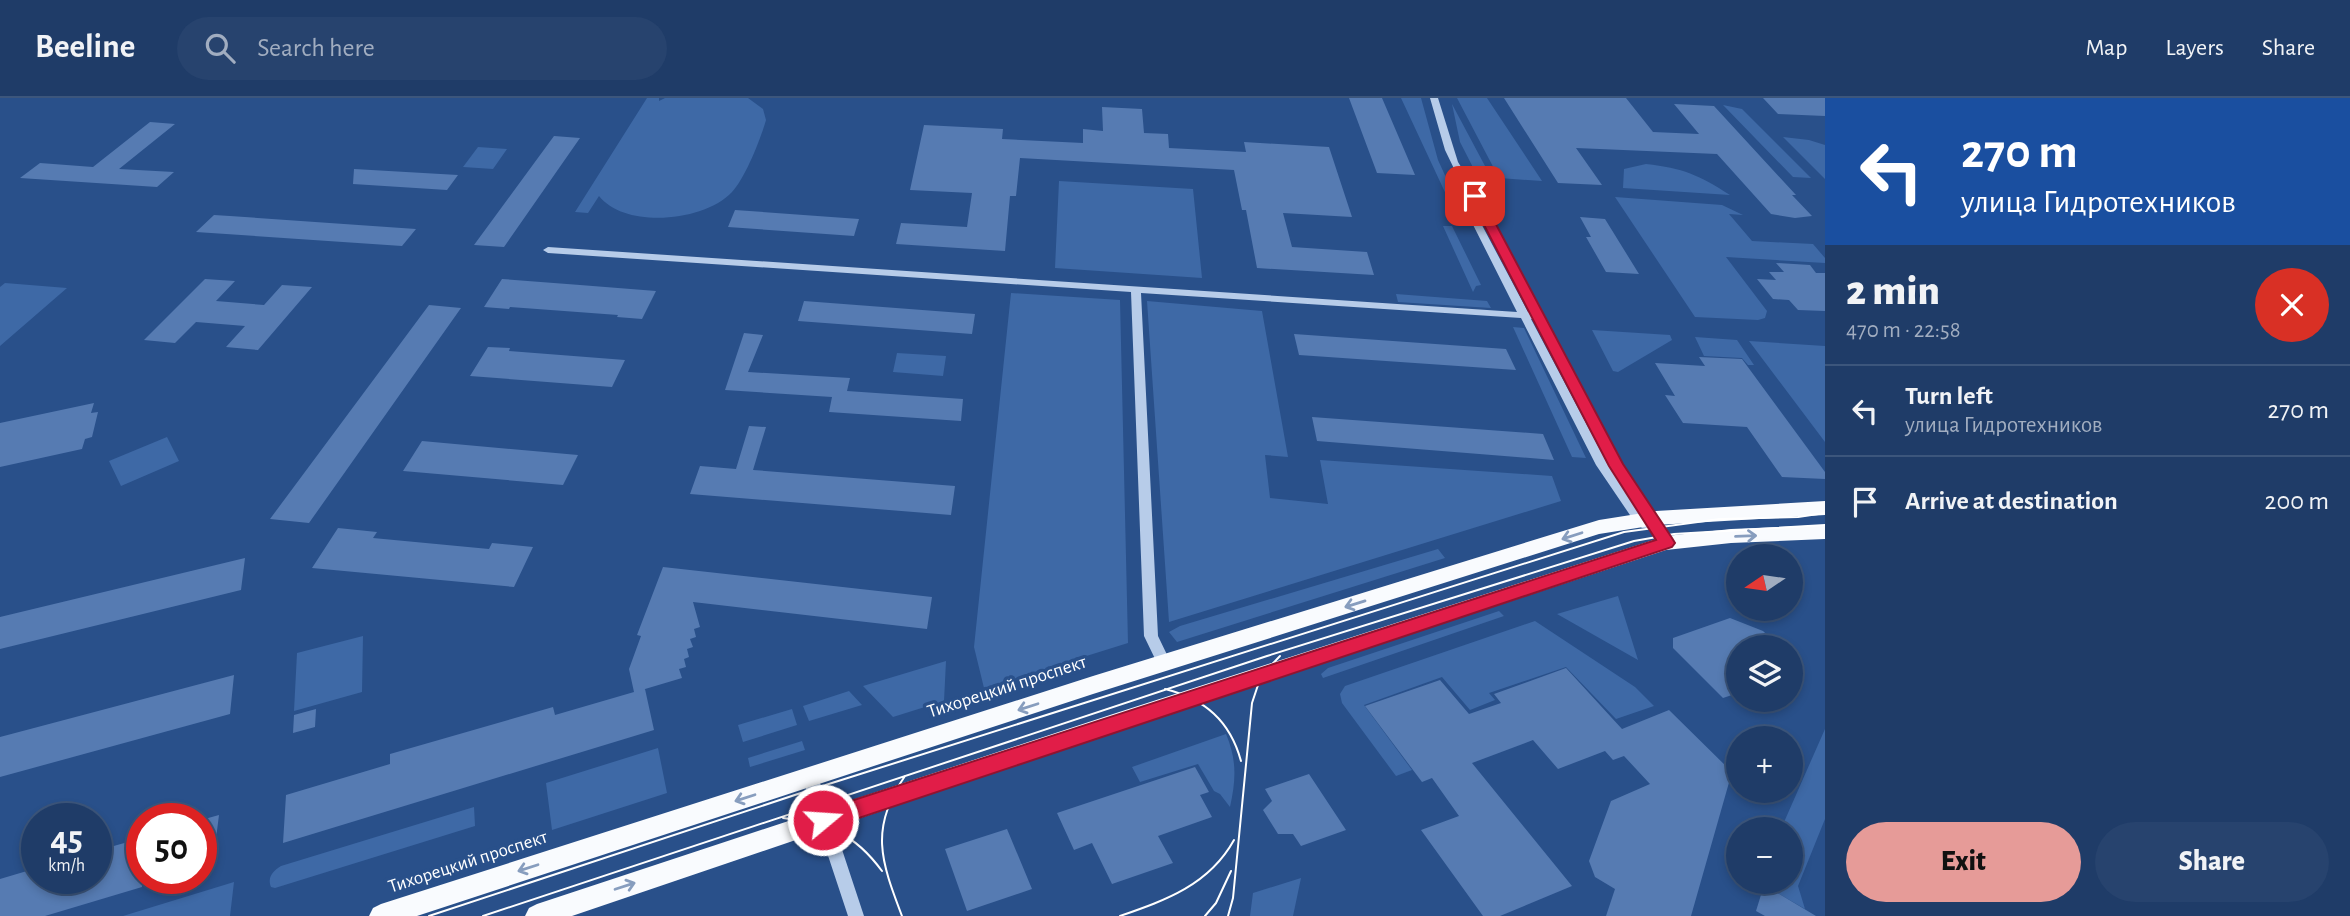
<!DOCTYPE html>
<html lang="en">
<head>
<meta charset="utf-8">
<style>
	:root { --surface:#1f3c68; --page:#27436e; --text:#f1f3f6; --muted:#a1adc0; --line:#3c567c; --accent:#e69b98 }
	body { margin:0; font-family:"Alegreya Sans",sans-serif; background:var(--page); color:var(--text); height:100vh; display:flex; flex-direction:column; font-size:26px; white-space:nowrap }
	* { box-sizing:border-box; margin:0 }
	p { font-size:23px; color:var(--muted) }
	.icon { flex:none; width:38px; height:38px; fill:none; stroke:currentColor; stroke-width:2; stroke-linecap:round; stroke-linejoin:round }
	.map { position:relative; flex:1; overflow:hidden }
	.drawer { display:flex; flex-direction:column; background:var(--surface); width:525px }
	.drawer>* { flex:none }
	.banner { background:#1a4fa0; color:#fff; overflow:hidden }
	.needle { width:46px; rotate:257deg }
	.fabs { position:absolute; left:1726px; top:446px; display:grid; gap:14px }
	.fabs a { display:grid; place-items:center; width:77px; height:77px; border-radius:50%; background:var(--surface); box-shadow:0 4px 10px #0003,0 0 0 2px var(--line); font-size:35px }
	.speed { position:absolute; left:21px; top:705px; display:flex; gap:14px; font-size:35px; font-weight:700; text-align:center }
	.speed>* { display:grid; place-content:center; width:91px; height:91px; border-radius:50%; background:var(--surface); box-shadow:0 4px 10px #0003,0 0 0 2px var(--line); line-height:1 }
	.speed small { font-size:18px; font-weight:400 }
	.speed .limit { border:10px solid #d22; background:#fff; color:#111 }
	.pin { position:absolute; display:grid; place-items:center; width:60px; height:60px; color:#fff; margin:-30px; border-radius:14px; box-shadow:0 4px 10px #0006 }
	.me { position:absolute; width:77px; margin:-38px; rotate:72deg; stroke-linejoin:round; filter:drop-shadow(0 0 5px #0008) }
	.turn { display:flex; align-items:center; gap:24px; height:147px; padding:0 21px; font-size:32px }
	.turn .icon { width:91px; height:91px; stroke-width:2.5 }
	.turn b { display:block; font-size:49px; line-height:60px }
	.round { display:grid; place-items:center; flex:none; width:74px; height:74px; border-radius:37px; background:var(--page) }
	.overview { display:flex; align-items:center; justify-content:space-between; height:119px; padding:0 21px }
	h1 { font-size:42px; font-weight:800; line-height:52px }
	.button { display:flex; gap:14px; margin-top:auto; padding:14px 21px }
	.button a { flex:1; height:80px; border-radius:42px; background:var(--accent); color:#111; font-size:28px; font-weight:800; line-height:80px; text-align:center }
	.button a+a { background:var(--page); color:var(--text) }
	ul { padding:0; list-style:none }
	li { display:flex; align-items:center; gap:21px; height:91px; padding:0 21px; border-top:2px solid var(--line) }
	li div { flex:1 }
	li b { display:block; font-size:26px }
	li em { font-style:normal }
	header { display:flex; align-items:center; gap:42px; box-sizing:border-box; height:98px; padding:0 35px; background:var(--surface); border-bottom:2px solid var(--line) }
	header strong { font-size:33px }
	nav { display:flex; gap:38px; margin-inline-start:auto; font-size:24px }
	.search { width:490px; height:63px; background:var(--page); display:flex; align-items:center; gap:18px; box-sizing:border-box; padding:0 24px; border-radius:38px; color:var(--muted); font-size:26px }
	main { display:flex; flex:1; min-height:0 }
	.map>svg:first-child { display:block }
</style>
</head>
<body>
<header>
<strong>Beeline</strong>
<div class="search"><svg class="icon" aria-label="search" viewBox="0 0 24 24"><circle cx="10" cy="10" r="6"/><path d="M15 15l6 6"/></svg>Search here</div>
<nav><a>Map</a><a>Layers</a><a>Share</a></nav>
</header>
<main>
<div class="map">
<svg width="1825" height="818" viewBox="0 0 1825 818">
	<rect width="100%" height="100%" fill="#29508a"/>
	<path fill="#3e69a6" d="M647,0H659V3L665,0H748L763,11L766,22C761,40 745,81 732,94C704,124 625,131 599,98L588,115L575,114Z
		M1401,0H1421L1438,62L1465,121L1457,120Z
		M1457,0H1487L1542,83L1499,80Z
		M1452,6L1493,83H1480L1460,44Z
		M1723,7L1742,11L1811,80L1793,79Z
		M1783,39L1809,42L1825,47V81Z
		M478,49L507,51L493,71L463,69Z
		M1646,66C1683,70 1699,77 1730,97L1623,90L1624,71Z
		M1059,83L1193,91L1202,180L1055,170Z
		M1615,99L1722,107L1743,117L1729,116L1752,143L1813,146L1825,160V165L1726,159L1767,213L1765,220L1758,222L1695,219Z
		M1443,128H1452L1481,187L1476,188L1473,194Z
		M5,185L67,190L0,248V189Z
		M1011,195L1120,202L1128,545L984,590L974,549Z
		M1396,196L1487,203L1491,210L1398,204Z
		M1147,203L1262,213L1288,359L1265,357L1270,400L1328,406L1320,362L1552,378L1561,403L1169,524Z
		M1513,229L1524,230L1586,360L1572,359Z
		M1592,232L1670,237L1672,242L1618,274L1613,273Z
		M1695,239L1737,242L1754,267H1748L1742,260L1704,258Z
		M1749,243L1825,248V344Z
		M897,255L946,258L943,278L893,274Z
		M167,339L179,363L121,388L109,363Z
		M1438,451L1445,460L1177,544L1169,534L1180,528Z
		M1618,498L1638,562L1557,516Z
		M1499,513L1504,518L1323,580L1321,576L1328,570Z
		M1535,523L1635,589L1654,608L1616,621L1566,569L1489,595L1495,602L1470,612L1442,579L1364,607L1412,672L1396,678L1342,605L1340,596L1345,588Z
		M363,538L362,594L294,613L297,555Z
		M946,563L944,603L893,619L863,588Z
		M849,593L862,607L809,623L803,608Z
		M792,611L797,627L743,644L738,627Z
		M1825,631V721L1798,788L1805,811L1764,787L1765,784H1790V732L1781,731Z
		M1226,636C1237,662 1236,682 1230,709L1220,696L1214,693L1198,666L1140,684L1132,669Z
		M802,643L805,652L750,669L748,660Z
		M658,650L667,695L552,732L546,685Z
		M474,709L475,728L275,790L271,789C267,779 273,773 281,768Z
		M1301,780L1293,818H1250L1253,795Z
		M234,784L230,818H123Z"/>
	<path fill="#567bb2" d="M1349,0H1382L1415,77L1377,75Z
		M1504,0H1626L1653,34L1699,36L1674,6L1714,8L1796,97H1792L1812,118L1795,120L1771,116L1717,56L1576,50L1602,87L1558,85Z
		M1763,0H1825V18L1778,16Z
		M1102,9L1142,11L1144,35L1168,36L1169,50L1246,54L1244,44L1329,49L1352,119L1283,115L1292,149L1367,154L1374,177L1257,170L1246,112H1242L1234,72L1020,60L1016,98H1010L1005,153L896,146L901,125L967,129L972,95L910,92L924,27L1003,31L1002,41L1083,45V31L1103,33Z
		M150,24L175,26L119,71L174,74L157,89L20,80L40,65L93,69Z
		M554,38L580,40L504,149L474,147Z
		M354,71L458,77L447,92L353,86Z
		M735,112L859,121L854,138L728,129Z
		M214,117L230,118L416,131L402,148L196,134Z
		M1580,119L1605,121L1639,176L1606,174L1586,139H1591Z
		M1776,165L1810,167L1816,175H1825V213L1798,212L1789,202L1773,201L1757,181L1776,182L1769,174H1784Z
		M205,181L235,183L216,203L264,207L282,187L312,189L258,252L226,249L245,228L196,224L175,245L144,242Z
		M502,181L580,187L656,193L642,221L617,219L618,217L510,209L509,211L484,209Z
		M804,203L975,216L972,236L798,223Z
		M429,207L461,210L309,425L270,421Z
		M744,235L763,237L748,274L850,280L847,293L963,301L961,323L829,314L832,299L725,292Z
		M1294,236L1506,251L1516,272L1299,257Z
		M488,249L510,250L509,253L625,262L612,289L470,278Z
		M1699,259L1742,261L1825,374V381L1782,379L1747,329L1683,325L1665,297L1675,298L1655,265L1705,268Z
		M94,305L91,315L98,314L92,339L85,341L82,351L0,369V325Z
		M1312,319L1543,336L1554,362L1317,343Z
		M749,328L766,329L753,372L955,388L951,417L690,396L700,368L736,371Z
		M422,343L578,357L563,387L403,373Z
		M338,430L377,434L373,440L489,451L492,445L533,449L514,489L312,470Z
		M245,460L241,492L0,551V519Z
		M663,469L932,499L927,531L693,504L700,529L694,531L696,539L690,541L693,549L687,551L689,559L684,561L686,569L679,571L682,580L635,594L645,591L654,632L283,745L286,697L390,666V656L553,609L555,617L634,594L629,571L641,538L637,537Z
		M1730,520L1763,533L1781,550H1738V595L1723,600L1673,550V540Z
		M1566,570L1622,631L1669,612L1732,674L1691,818H1606L1615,791L1595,779L1589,763L1611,703L1650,686L1624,658L1613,662L1605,653L1558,671L1533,642L1472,665L1572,788L1500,818H1483L1421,732L1459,718L1432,680L1422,684L1365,608L1440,582L1469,616L1501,605L1494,596Z
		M234,577L230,616L0,679V639Z
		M316,611L315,629L293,635L294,617Z
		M1195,669L1209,694L1200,697L1212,719L1158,738L1173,765L1112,786L1092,745L1074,752L1057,715Z
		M1309,676L1346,732L1301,748L1293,736H1278L1263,712L1272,703L1265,691Z
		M219,717L212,772L201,771V722Z
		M1007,731L1032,791L967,813L945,751Z
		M142,740V789L45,818H0V781L37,770V780H96V753Z
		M1764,787L1816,818H1765L1756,813Z"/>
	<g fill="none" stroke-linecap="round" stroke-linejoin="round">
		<path fill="#b7cce9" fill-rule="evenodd" d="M1430,0H1438L1458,64L1479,98L1621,366L1672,445L1670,448C1659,452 1655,439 1650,430H1642L1634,423L1596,367L1521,220L1141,195L1158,538L1171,565L1169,569L1164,571L1159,569L1144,538L1131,194L548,155L543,152L548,149L1517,214L1458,97L1460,83L1445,52ZM1467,93L1471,99L1531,215L1528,214L1466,97ZM1531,221H1534L1610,368L1624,390L1607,365Z
			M810,672L815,674L818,679L864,818H848L802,679L805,674Z"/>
		<path fill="#f9fbfe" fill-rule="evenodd" d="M1825,403V417L1656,427L1599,436L1093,596L417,818H369L373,810L381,806L1093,578L1599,422L1656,413Z
			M1825,427V441L1731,445L1666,452L1113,634L572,818H525L529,810L537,806L1113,616L1666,438L1731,431Z"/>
		<path stroke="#fff" stroke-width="2" d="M1165,591C1205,601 1230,623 1241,663
			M783,720C829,726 854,735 882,773
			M429,818L813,691L1624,434L1720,421L1798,419L1825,415
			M483,818L1267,558L1634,443L1674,436L1825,427
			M902,818C881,763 869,730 905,678
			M1120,818C1166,802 1209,787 1234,742
			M1205,818L1216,805L1231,773
			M1228,818L1233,800L1252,605L1261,578L1280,558"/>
	</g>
	<defs><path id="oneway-shaft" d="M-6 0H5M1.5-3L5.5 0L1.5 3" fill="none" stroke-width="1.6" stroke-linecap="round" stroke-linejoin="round" transform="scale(1.75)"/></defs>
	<g stroke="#879dbe">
		<use href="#oneway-shaft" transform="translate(1572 438) rotate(162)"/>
		<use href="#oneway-shaft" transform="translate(1746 438) rotate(-2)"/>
		<use href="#oneway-shaft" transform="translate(1355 506) rotate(163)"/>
		<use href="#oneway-shaft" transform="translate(1028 609) rotate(162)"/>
		<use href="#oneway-shaft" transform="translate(745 700) rotate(162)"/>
		<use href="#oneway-shaft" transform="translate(528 770) rotate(162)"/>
		<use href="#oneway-shaft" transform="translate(625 788) rotate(-18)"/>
	</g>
	<path fill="#e11d48" stroke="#92132f" stroke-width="2" d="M1475,94L1481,98L1623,366L1672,440L1675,445L1672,449L823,732L815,729L812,722L815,715L823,712L1656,442L1609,368L1469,98Z"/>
	<g text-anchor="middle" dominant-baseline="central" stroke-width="7" stroke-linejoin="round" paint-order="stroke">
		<g font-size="19" fill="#fff" stroke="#29508a">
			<text transform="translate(1007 589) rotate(-18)">Тихорецкий проспект</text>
			<text transform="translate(468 764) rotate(-18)">Тихорецкий проспект</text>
		</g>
	</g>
</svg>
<div class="fabs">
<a><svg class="needle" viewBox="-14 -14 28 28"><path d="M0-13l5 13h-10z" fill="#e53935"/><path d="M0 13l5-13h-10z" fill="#a1adc0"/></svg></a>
<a><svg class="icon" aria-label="layers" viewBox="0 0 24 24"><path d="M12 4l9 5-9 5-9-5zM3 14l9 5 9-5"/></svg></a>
<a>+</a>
<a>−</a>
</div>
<div class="speed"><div>45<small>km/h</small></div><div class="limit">50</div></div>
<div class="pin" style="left:1475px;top:98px;background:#d93025"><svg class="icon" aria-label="arrive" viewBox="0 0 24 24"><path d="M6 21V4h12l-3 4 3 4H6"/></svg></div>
<svg class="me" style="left:823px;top:722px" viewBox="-20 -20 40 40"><circle r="17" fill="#e11d48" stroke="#fff" stroke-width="3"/><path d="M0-11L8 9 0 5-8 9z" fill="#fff"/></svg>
</div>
<section class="drawer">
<div class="banner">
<div class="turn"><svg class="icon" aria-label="left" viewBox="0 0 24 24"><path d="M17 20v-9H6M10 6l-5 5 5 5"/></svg><div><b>270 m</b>улица Гидротехников</div></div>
</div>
<div class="overview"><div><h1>2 min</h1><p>470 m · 22:58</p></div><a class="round" style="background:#d93025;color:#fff"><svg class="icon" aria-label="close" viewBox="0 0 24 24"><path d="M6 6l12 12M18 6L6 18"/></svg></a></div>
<ul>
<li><svg class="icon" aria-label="left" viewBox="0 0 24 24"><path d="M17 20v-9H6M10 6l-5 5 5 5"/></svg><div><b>Turn left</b><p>улица Гидротехников</p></div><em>270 m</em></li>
<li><svg class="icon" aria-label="arrive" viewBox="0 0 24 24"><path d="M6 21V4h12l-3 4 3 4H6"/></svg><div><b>Arrive at destination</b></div><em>200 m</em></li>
</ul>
<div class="button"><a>Exit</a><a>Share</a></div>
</section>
</main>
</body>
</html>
